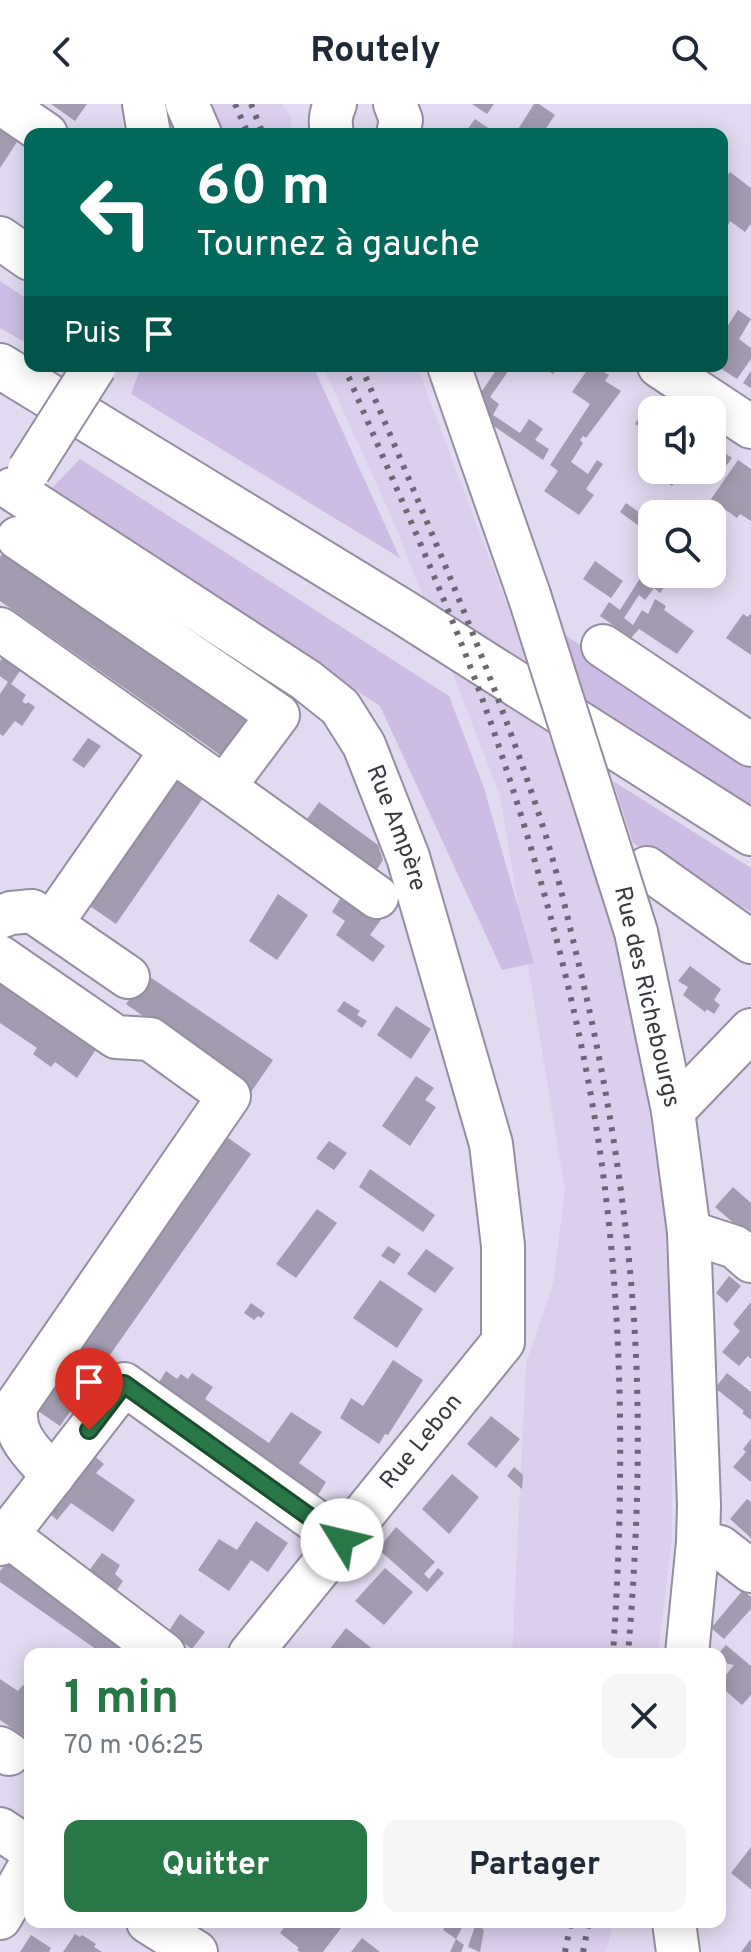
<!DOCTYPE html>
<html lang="fr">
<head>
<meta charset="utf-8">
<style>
	:root { --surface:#fff; --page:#f6f6f7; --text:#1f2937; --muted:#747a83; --accent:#287747 }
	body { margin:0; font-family:Overpass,sans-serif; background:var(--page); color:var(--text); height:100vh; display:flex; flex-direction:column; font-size:30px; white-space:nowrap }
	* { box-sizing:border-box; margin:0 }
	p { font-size:26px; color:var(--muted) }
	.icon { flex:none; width:44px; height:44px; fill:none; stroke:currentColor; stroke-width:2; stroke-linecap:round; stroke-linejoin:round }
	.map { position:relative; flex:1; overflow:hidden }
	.panel { position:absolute; left:24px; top:1544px; width:702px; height:280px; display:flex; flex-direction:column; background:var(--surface); border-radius:16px; box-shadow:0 4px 20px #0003 }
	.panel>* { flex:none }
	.hud { position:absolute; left:24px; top:24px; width:704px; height:244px; border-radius:16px; box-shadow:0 4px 20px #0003; background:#00695c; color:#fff; overflow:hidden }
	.fabs { position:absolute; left:638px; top:292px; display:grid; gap:16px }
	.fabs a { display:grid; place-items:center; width:88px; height:88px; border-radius:16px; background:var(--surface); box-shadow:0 4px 20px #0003; font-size:40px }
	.pin { position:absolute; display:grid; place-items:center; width:68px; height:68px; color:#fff; margin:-82px -34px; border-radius:50% 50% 50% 0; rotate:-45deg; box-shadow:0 0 8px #0007 }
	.pin .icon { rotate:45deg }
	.me { position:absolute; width:88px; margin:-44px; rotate:306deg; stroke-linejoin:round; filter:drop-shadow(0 0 6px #0008) }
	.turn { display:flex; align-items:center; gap:28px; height:168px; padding:0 40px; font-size:36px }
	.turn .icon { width:104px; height:104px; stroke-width:2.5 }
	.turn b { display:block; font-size:56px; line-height:68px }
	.then { display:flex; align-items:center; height:76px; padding:0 40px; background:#0003; gap:16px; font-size:30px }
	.round { display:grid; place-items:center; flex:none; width:84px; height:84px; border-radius:16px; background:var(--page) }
	.head { display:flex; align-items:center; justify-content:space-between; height:136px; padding:0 40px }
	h1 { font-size:48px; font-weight:700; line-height:60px; color:var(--accent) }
	.cta { display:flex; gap:16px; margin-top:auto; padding:16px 40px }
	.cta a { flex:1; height:92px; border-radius:16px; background:var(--accent); color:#fff; font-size:32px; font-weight:700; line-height:92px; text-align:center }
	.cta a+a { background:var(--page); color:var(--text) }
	header { display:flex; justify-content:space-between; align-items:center; height:104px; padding:0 40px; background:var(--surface); font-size:36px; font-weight:700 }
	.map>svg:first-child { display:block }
</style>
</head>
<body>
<header><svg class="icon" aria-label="back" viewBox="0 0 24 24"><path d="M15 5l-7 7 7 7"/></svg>Routely<svg class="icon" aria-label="search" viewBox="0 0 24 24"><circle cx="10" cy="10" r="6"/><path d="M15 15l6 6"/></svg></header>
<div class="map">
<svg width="751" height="1848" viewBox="0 0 751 1848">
	<rect width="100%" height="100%" fill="#e2daf0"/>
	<path fill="#dbcfed" d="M206,0H282L291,12V30H219Z
		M323,262H417L516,525L548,631L584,722L626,856L671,1153L672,1435L658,1550H512L526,1260L553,1180L565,1086L500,692L396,423Z
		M482,1818H614L606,1848H476Z"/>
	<path fill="#cdbde4" d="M0,177L30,197V241L0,224Z
		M141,262H313L400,454L131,290Z
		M80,355L449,592L484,684L534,859L502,866L380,602L51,385Z
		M563,530L751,651V701L586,600Z
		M613,677L751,764V808L633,739Z"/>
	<path fill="#a39bb0" d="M51,0H87L75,17Z
		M472,0H494L487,10Z
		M534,0H539L555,11L542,30H515Z
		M475,15L497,30H464Z
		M0,26L17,38L0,64Z
		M730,68L751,84V120L745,128L730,117L728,121L722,116V78Z
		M738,206L751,215L739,235L751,244V255L737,275L717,262H722V236L728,228L725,226Z
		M492,262H512L490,293L499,300L493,311L520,329L529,315L543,325L535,336L549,345L543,356L488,318L477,294L497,265Z
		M540,262H559L553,270Z
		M590,262H594L609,271L605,277L621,287L586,334L583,332L580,336L583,339L571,358L588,370L597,356L603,360L586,385L594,391L579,411L544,387L558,367L550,361L590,300L572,288Z
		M751,267V284L743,279Z
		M649,298L662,306H652V319L646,327L635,320Z
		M714,320L722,326L714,338L712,336V324Z
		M652,328V347L643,342Z
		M712,340L732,354L713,379L693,366H712Z
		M738,356L751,365V417L740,410L737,414L711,395Z
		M666,366H684L672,382L661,374Z
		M626,399L650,416L643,425L620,408Z
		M652,440V470H684L674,484L667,479L660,489L654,484L645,496L639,491L624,514L633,521L642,506L648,510L655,495L666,502L664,506L694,527L677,550L639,525L631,534L600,512L609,498L620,506L646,465L639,460Z
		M6,444L256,618L229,657L0,497V453Z
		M595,457L623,477L611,494L583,475Z
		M751,509V551L726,534L743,510L748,513Z
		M4,552L22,564L11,580L26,591L22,597L26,600L28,598L35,603L22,622L15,617L3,632L0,630V590L8,578L0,572V557Z
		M88,634L101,642L84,664L72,656Z
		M171,673L203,694L116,820L84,798Z
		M319,698L378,741L383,756L376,767L327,732L329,730L307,715Z
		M278,790L308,811L277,856L249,837Z
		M353,792L383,813L370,831L385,842L373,858L336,831L345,817L332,808L340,795L348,800Z
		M690,862L721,885L714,896L720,901L714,910L707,905L705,908L683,891L688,883L678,877Z
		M147,871L273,956L251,988L126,900Z
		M0,877L97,944L77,974L55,958L51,963L33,950L37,944L0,919Z
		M344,897L360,907L357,911L367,917L362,924L337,907Z
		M396,902L431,925L411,955L377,931Z
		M416,972L434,984L425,996L436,1003L410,1042L382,1022Z
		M221,1029L251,1050L60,1322L29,1301Z
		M329,1037L347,1049L334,1066L316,1054Z
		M370,1065L435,1111L423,1128L359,1083Z
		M733,1083L751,1099V1134L715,1103Z
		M317,1105L337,1119L296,1174L276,1160Z
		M388,1142L401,1150L394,1160L381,1152Z
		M426,1145L454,1164L435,1189L407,1170Z
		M729,1172L741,1182L727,1199L716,1189Z
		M380,1176L423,1205L397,1244L353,1214Z
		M751,1198V1255L748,1252L739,1262L722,1248L740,1227L733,1220Z
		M251,1199L265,1209L261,1214L258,1212L254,1216L244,1209Z
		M393,1256L423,1276L388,1331L385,1330L379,1340L340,1314L351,1294L363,1302Z
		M166,1267L177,1275L181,1270L188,1275L192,1269L213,1283L205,1295L269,1339L291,1308L322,1328L299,1359L326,1378L313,1399L153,1288Z
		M727,1269L751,1288V1316L742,1309L744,1307L715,1284Z
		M491,1312L520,1335L496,1364L467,1340Z
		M751,1335V1378L733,1363L746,1348L743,1345Z
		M86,1345L104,1360L96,1369L135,1396L113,1428L71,1399L57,1416L39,1401Z
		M514,1363L523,1371L522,1385L507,1372Z
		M452,1370L479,1393L449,1430L422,1405Z
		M747,1395L751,1398V1434L730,1415Z
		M256,1417L288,1439L268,1468L251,1456L229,1487L198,1466L219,1435L237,1446Z
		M396,1423L435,1458L424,1470L429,1475L438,1464L444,1469L427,1488L378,1445Z
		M102,1449L120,1461L115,1470L123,1477L116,1487L88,1468Z
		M10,1454L145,1550H103L0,1478V1467Z
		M385,1464L413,1488L384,1521L355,1497Z
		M743,1486L751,1493V1505L724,1535L711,1524Z
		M180,1510L205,1528L192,1545L168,1528Z
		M346,1524L374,1546L372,1550H326Z
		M726,1541L751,1562V1591L742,1601L720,1582V1578L734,1561L728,1560L722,1554L719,1549Z
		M0,1575L18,1587L23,1581L30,1586V1671L13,1659L28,1635L0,1616Z
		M751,1743V1785L731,1769Z
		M288,1818H333L341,1824L323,1848H300L297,1846L299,1844L280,1829Z
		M449,1818H465L456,1835L464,1841L461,1848H450L456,1835L443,1826Z
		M476,1819L484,1826L480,1848L468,1843Z
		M75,1830L80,1833L82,1831L96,1840L94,1843L102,1848H63Z
		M31,1831L51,1844L49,1848H20Z
		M362,1834L380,1848H351Z
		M751,1835V1848H741Z"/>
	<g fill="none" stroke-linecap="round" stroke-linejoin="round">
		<g stroke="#958da2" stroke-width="46">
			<g id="minor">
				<path d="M2,0L46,30"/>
				<path d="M144,0L149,30"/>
				<path d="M187,0L200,30"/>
				<path d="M395,0L401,16L398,30"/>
				<path d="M332,30C330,19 330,11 335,0"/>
				<path d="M0,134L30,155"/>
				<path d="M449,262L529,491"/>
				<path d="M659,262L751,323"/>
				<path id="s1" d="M12,385L306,576L340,603L364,641L408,753L491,1040L503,1142V1238L250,1550"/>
				<path d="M0,525L224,683L278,611L18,434"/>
				<path d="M603,542L751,641"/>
				<path d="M224,683L377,793"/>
				<path d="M647,764L751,838"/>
				<path d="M0,813L11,809L32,807L128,873"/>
				<path d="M51,820L172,646"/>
				<path d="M636,828L673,1007L689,1128L699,1401L698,1438L687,1550"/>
				<path d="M0,853L116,933L150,935L229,992L17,1300C10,1332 34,1350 53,1372"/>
				<path d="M673,1007L751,926"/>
				<path d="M689,1128L735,1143L751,1157"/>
				<path d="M7,1431L164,1550"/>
				<path d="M698,1438L720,1443L751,1467"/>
				<path d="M0,1440L124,1280L342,1436"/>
				<path d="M0,1644L9,1650"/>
				<path d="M0,1725L30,1745"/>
				<path d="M0,1814L30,1762"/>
				<path d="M148,1818L196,1848"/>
				<path d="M674,1818L678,1848"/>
			</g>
		</g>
		<g stroke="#958da2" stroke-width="48">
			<path id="major" d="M0,262L403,508L751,729"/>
		</g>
		<use href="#minor" stroke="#fff" stroke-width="42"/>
		<use href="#major" stroke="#fff" stroke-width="44"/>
		<path stroke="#6c6774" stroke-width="6" stroke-dasharray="4 8" stroke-linecap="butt" d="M235,0L248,30
			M251,0L263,30
			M344,262C395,383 451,503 494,628C546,782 589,940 607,1102C624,1251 623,1401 613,1550
			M361,262C426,416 494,570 545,729C559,774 569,820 580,865C605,971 623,1081 632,1189C642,1309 638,1430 628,1550
			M565,1848L571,1818
			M583,1848L589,1818"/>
		<g stroke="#958da2" stroke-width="46" stroke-linecap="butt">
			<path id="minor-bridge" d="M29,366L95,262
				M529,491L636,828"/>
		</g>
		<use href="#minor-bridge" stroke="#fff" stroke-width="42"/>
	</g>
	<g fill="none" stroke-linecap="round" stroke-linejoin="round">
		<g stroke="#1a4d2e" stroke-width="20">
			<path id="route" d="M89,1326L124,1280L342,1436"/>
		</g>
		<use href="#route" stroke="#287747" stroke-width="14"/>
	</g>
	<g text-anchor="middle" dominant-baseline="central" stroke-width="6" stroke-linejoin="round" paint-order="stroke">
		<g font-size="24" fill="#3d3942" stroke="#fff">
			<text stroke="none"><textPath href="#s1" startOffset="528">Rue Ampère</textPath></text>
			<text transform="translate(646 893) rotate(77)">Rue des Richebourgs</text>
			<text transform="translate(422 1338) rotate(-51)">Rue Lebon</text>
		</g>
	</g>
</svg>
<div class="fabs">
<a><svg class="icon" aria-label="sound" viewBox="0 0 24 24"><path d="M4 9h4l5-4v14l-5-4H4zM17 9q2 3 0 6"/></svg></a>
<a><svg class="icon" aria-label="search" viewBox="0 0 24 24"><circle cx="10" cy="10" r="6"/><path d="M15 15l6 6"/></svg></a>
</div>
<div class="pin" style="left:89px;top:1326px;background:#d93025"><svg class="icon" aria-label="arrive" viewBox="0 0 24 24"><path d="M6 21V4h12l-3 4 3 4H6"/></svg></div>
<svg class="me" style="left:342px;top:1436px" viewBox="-20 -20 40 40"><circle r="19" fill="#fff"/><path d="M0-13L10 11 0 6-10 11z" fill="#287747"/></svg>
<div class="hud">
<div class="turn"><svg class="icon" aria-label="left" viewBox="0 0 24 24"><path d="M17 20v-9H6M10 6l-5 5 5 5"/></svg><div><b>60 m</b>Tournez à gauche</div></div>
<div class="then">Puis<svg class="icon" aria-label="arrive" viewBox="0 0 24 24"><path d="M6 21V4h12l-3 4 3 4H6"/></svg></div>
</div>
<section class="panel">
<div class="head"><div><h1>1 min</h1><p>70 m · 06:25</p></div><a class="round"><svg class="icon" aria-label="close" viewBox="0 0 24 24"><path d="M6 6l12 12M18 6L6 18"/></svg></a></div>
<div class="cta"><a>Quitter</a><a>Partager</a></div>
</section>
</div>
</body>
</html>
